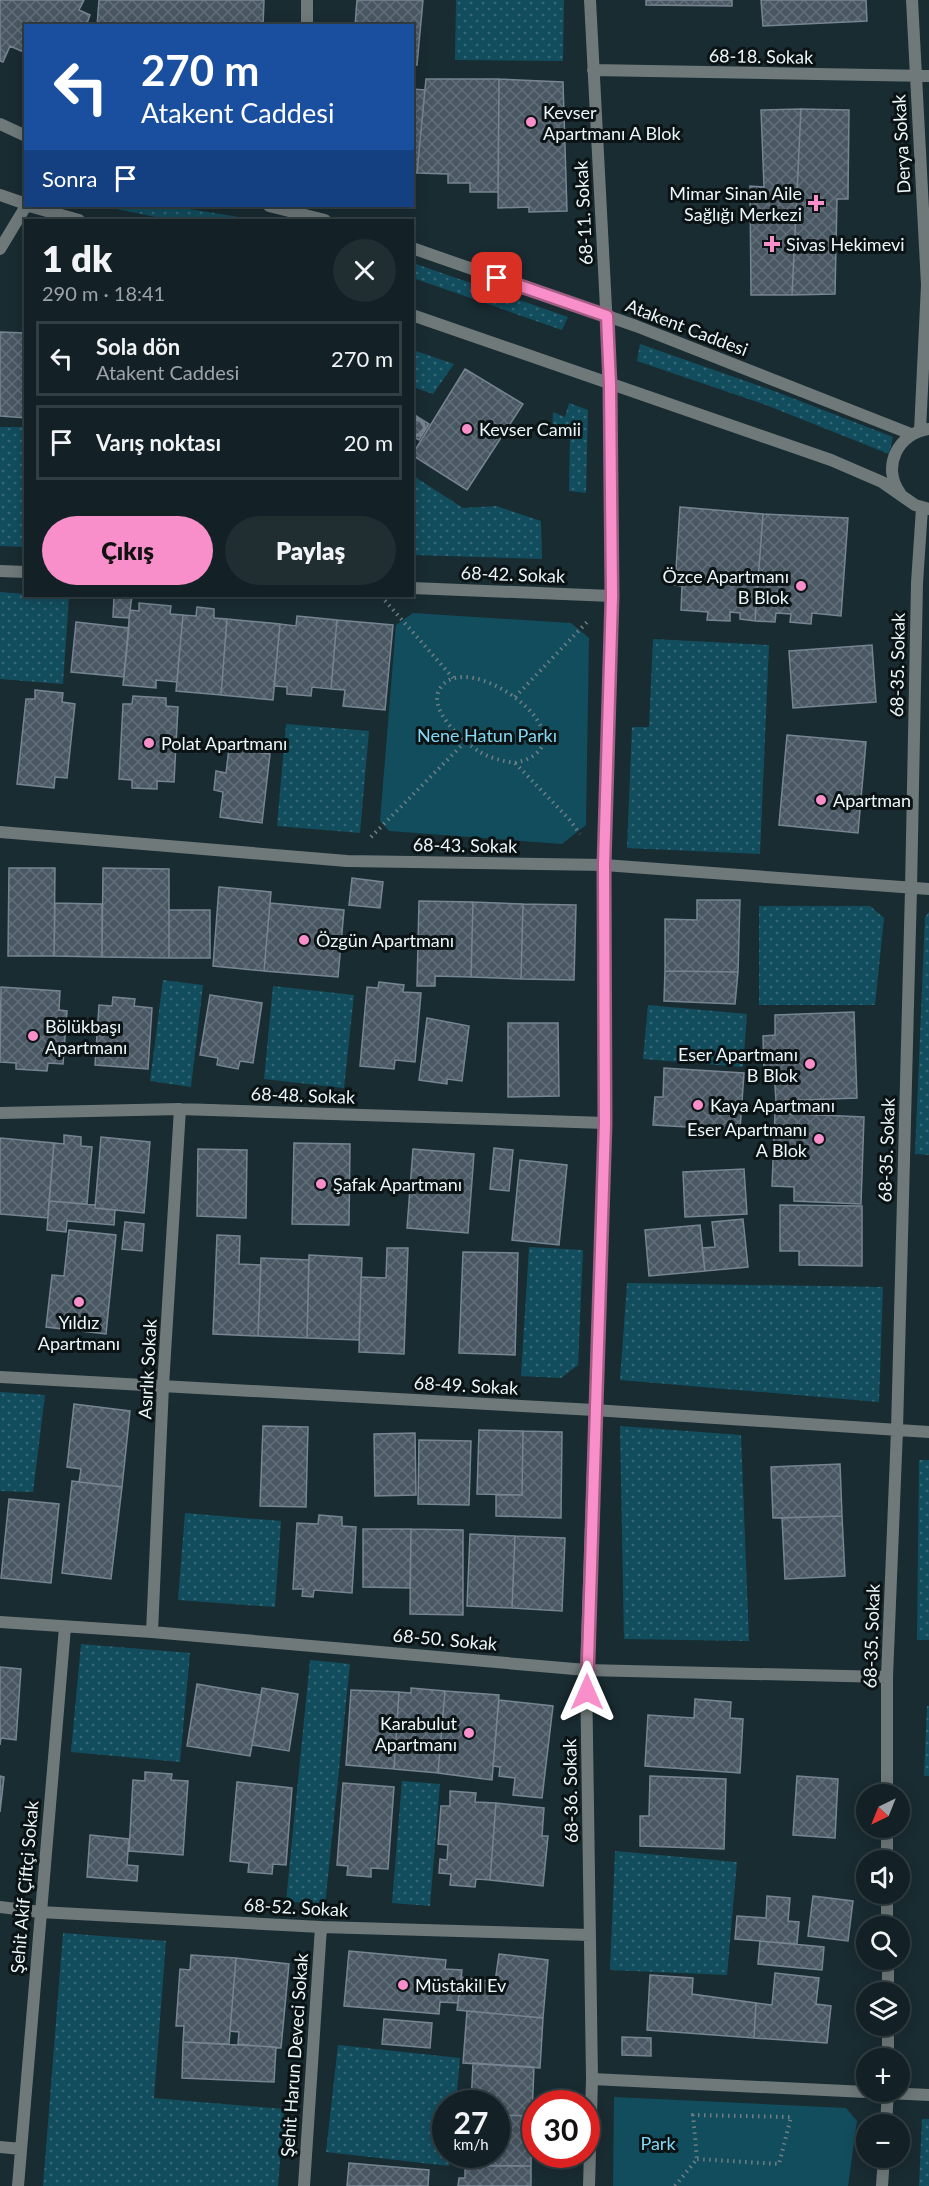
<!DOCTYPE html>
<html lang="tr">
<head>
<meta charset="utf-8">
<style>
	:root { --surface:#132126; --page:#202e32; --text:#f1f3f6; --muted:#9da3a7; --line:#323e43; --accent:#f98fca }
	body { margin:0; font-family:Lato,sans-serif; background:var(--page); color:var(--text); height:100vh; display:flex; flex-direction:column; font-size:22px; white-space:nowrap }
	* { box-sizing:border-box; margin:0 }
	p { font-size:20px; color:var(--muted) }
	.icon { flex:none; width:33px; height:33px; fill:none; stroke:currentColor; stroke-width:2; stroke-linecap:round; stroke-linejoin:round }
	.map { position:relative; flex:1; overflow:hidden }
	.sheet { position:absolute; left:24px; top:219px; width:390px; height:378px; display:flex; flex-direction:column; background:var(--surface); border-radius:0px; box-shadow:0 3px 15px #0003,0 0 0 2px var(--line) }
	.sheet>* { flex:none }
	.top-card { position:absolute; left:24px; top:24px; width:390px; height:183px; border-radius:0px; box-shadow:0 3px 15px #0003,0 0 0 2px var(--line); background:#1a4fa0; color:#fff; overflow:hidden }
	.needle { width:39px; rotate:223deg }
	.tools { position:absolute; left:856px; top:1784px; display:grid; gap:12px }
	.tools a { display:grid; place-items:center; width:54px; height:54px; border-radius:50%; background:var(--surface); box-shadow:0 3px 15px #0003,0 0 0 2px var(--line); font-size:30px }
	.speed { position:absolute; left:432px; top:2090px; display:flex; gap:12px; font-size:30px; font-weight:700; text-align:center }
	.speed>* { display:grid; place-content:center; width:78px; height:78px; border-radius:50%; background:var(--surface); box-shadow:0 3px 15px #0003,0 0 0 2px var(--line); line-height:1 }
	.speed small { font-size:15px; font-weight:400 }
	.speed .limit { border:9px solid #d22; background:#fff; color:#111 }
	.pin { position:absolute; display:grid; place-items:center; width:51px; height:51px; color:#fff; margin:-26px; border-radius:12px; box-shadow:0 3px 9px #0006 }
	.me { position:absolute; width:66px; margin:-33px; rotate:0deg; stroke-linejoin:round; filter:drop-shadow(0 0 4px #0008) }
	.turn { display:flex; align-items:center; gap:21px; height:126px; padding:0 18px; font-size:27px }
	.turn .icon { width:78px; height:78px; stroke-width:2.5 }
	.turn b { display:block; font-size:42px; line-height:51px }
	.then { display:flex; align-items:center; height:57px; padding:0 18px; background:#0003; gap:12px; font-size:22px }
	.round { display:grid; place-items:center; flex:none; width:63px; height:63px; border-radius:32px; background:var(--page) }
	.headline { display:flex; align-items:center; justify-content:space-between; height:102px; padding:0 18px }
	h1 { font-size:36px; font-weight:800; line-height:45px }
	.action { display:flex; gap:12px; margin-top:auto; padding:12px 18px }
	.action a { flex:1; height:69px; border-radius:36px; background:var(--accent); color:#111; font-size:24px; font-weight:800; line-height:69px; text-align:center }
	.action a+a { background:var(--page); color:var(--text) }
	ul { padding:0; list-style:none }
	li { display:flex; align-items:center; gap:18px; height:75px; margin:0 12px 9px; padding:0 6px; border:3px solid var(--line); border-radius:0px }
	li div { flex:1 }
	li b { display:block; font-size:22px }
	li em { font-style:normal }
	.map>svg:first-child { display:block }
</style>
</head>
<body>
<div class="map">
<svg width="929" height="2186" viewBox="0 0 929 2186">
	<defs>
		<pattern id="grass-dots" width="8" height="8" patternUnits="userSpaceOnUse" patternTransform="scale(1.5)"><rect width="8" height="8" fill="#124d5e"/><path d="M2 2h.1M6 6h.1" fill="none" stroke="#356776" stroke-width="1.8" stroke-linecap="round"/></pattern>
		<pattern id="building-cross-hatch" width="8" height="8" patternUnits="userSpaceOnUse" patternTransform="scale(1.5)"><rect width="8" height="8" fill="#495763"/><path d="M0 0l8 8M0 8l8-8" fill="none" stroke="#63707a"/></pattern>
	</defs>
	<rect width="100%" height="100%" fill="#192c32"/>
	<path fill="url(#grass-dots)" d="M456,0H564L563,61L455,60Z
		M102,206H171L258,220H170Z
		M413,263L568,317L562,330L413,278Z
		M640,344L774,391L893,437L889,454L766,405L637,361Z
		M413,350L454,364L433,394L416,388L413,408Z
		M569,403L588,410L586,493L569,491L570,437L552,436L553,412L565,417Z
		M0,427H25V547L0,546Z
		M412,475L463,508L496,506L541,521L542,559L413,555Z
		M0,592L25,594L26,596L69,597L63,684L0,679Z
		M653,639L769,645L760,854L627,848L632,727H649Z
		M286,724L369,731L360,833L277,826Z
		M759,906H870L884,918L875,1005H759Z
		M929,912V1155L915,1154L925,917Z
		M163,980L203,985L191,1087L150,1081Z
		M273,986L354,995L344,1088L264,1079Z
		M648,1005L747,1014L743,1067L643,1059Z
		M529,1247L583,1250L578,1365L561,1378L521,1376Z
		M627,1283L883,1287L879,1402L620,1380Z
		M0,1392L45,1395L33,1492L0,1491Z
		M620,1426L741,1435L749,1641L624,1639Z
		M919,1460H929V1640H917Z
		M185,1513L281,1521L275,1607L178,1600Z
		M81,1644L190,1653L180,1762L71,1752Z
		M310,1660L350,1664L325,1905L286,1901Z
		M927,1706H929V1776H924Z
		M402,1781L440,1784L430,1906L392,1903Z
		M615,1851L737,1862L727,1975L610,1970Z
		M63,1933L166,1941L154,2098L284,2109L278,2186H43Z
		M338,2045L460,2058L456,2103H446V2154H450L449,2166L326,2152Z
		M922,2119H929V2186H919Z"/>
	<path fill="#124d5e" d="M413,613L571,623L589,638L586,825L562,844L389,831L380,821L396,625Z
		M614,2097L846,2108L857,2121L848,2186H613Z"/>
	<path fill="url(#building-cross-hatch)" stroke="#778593" stroke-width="1.5" d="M0,0H84L79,10L90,15L86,26H26V53L10,46L3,62L0,61Z
		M99,0H264L263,26H97Z
		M357,0H423L417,65L412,64V26H355Z
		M646,0H732V6L646,5Z
		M761,0H866L867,21L763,26Z
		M426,79H499L498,192H470V183H448V174L417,173Z
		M499,79L563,82L567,211L529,212V207L498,208Z
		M412,89L425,90L417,173L412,172Z
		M801,109L792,295H751L750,186L764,187L761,110Z
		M801,109L849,110L848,199H837L835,294L792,295Z
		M0,332L26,333V418L0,416Z
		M465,369L523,404L467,490L412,455Z
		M413,414L429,424L419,440L412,436H420L423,433L424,423L417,418L412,419Z
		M417,418L424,423L425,428L423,433L415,437L412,434H419L424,428L420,421L412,420Z
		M417,419L423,424L424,428L419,434L415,435L412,434V420Z
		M680,507L763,514L755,621L740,619V613L730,612V621L707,620L708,612L681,610L682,586L675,585Z
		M763,514L848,518L841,616L812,613L811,624L790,622L791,614L776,613L775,622L755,621Z
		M114,596H132L129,618L113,617Z
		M139,603L171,606L170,614L183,615L177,682L156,680V688L123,685L130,610L139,611Z
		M197,607L214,609V618L227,619L221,695L176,691L183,615L196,616Z
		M297,616L337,620L331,689L312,687L311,696L287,694V687L274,686L280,624L296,626Z
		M227,619L280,624L273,700L221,695Z
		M337,620L393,625L385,710L343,706L345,690L331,689Z
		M76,622L129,628L124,677L71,672Z
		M872,645L876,702L793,708L789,651Z
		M35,690L63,693L62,702L75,704L67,778L55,777L54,788L17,784L26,699H35Z
		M133,696L166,698V706L178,707L174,782L157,781V789L132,788V780L119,779L123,704H132Z
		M787,735L866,742L858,833L779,825Z
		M229,748L270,754L262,823L220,817L223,792L214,790L216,771L226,773Z
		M9,868H55L54,956H8Z
		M103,868L169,869V958L102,957Z
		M352,878L383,882L380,908L349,905Z
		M219,887L271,892L264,971L213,966Z
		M697,900H740L738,972L665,971V919L697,920Z
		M419,901L473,902L471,977L435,976V986H417Z
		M473,902L523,904L521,979L471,977Z
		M55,903L102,904V957L54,956Z
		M270,903L344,910L338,977L264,971Z
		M523,904L576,905L574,980L521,979Z
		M169,910H210V958H169Z
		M665,971L738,972L735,1004L664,1001Z
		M379,982L404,985L403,992L421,993L415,1062L395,1060L394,1069L360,1066L367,987L378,988Z
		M1,987L60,991L59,1010L67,1011L63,1064L48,1063L47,1071L16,1069V1063L0,1062Z
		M210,995L262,1003L253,1063L240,1061L238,1069L217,1065L218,1058L200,1055Z
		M113,997L135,999L134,1006L152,1008L148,1069L95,1065L99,1005L112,1006Z
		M854,1012L857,1098L776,1101L774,1071L764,1072L763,1036L775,1035V1015Z
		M427,1018L469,1026L462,1081L447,1079V1084L419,1080Z
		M508,1023H558L559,1096L508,1097Z
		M664,1068L744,1073L740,1130L653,1125L655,1097H663Z
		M775,1113L864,1117L861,1204L794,1201V1187L772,1186Z
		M64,1135L81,1137V1146L92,1147L87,1204L49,1201L54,1143L64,1144Z
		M101,1137L150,1142L144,1213L95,1208Z
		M0,1138L54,1143L48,1218L0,1214Z
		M294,1143L350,1144L349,1225L292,1224Z
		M494,1148L513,1150L509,1191L490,1189Z
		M198,1149L247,1150L246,1218L197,1216Z
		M413,1149L474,1154L468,1233L407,1228Z
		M520,1160L567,1165L559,1245L512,1240Z
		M744,1169L747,1214L685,1217L683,1172Z
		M49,1201L95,1205V1208L115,1210L114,1225L67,1221L66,1232L47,1230Z
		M780,1205L862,1206V1266L799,1265V1251H780Z
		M743,1219L748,1267L705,1271L702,1248L715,1247L712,1222Z
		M125,1222L144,1224L142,1251L122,1249Z
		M700,1225L705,1271L649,1276L645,1230Z
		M69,1230L116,1235L106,1334L46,1327L52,1275L64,1276Z
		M217,1235L240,1236L239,1264L261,1265L258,1336L213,1334Z
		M387,1248H408L404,1354L359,1352L361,1277L386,1278Z
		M463,1252L518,1253L515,1355L459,1353Z
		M309,1255L362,1258L359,1340L307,1338Z
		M261,1258L309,1260L307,1338L258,1336Z
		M74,1404L130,1411L122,1487L79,1482L81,1469L67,1467Z
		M263,1426L308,1427L306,1507L260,1506Z
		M479,1430L523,1431L522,1495L477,1494Z
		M523,1431L562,1432L561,1518L496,1516V1495H522Z
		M415,1433L416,1495L375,1496L374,1434Z
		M419,1440L471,1441L469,1505L418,1504Z
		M840,1464L842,1516L773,1518L771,1467Z
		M72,1481L122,1487L111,1579L62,1573Z
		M9,1499L59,1504L51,1583L1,1578Z
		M319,1515L342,1517V1526L356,1527L352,1593L314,1590L313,1597L302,1596L303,1589H293L297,1523L318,1524Z
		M842,1516L845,1576L785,1579L782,1518Z
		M363,1529H411L410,1588L363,1587Z
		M411,1529L463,1530V1615L410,1614Z
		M470,1534L515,1536L512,1608L467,1606Z
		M515,1536L565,1538L562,1611L512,1608Z
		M0,1667L21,1669L16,1740L1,1738L0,1745Z
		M197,1684L261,1695L250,1756L187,1746Z
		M262,1688L298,1694L289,1751L252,1745Z
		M411,1688L445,1691L438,1773L394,1769L399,1692L411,1693Z
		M351,1690L399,1692L394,1769L346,1765Z
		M445,1691L499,1695L492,1780L438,1773Z
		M695,1699L731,1702L730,1718L743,1719L740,1773L645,1766L648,1715L694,1718Z
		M499,1700L553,1706L542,1798L513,1795L515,1778L499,1776L500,1767L493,1766Z
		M145,1772L172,1774L171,1780L188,1781L183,1855L129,1851L133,1780L145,1781Z
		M0,1776L4,1777L0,1812Z
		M650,1776L726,1779L724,1849L640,1846V1816H649Z
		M797,1776L838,1779L835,1838L793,1835Z
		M237,1782L292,1788L286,1865L273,1864L272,1874L248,1872L249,1863L230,1861Z
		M343,1783L394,1787L388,1869L371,1868V1877L347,1875L348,1866L337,1865Z
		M450,1791L476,1793L475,1802L496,1803L490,1880L476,1879L475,1887L450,1885L451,1874L439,1873L440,1859L447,1860L448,1845L438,1844L441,1806H450Z
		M496,1803L544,1808L542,1836H548L543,1886L490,1880Z
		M90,1835L129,1839L127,1865L138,1866L137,1881L87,1877Z
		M767,1896L790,1898L788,1921L799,1922L797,1944L735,1939L737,1916L766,1918Z
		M813,1896L853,1901L848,1941L808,1936Z
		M760,1941L824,1947L822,1970L758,1964Z
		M349,1951L446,1960L445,1969L462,1970L458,2003L440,2002L439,2014L344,2006Z
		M499,1954L548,1960L543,2018L457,2010L461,1977L495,1982Z
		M191,1955L236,1958L229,2044L183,2042L184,2026H176L180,1969L190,1970Z
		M236,1958L289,1964L281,2048L238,2044L239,2032L230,2031Z
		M775,1973L819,1978L816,2004L831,2006L827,2043L754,2038L756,2003L772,2005Z
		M650,1975L693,1978L692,1994L756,2003L754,2038L647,2030Z
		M467,2011L543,2018L540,2068L463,2063Z
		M384,2019L432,2023L430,2048L382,2044Z
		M622,2037L651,2038V2056L622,2055Z
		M183,2042L276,2047L274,2082L182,2078Z
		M473,2063L534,2067L532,2116L496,2115V2103H471Z
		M496,2115L532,2116L531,2166H460L461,2154H496Z
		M349,2163L429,2170L428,2186H347Z
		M465,2165L531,2166V2186H458L459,2178H465Z"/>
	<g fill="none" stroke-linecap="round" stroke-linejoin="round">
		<path stroke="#6f7f84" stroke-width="4" stroke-dasharray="1.5 4.5" stroke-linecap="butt" d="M381,596L453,678
			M515,697L587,622
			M515,763C586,746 508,678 465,677C455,677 447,679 441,687C425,708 463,742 480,752C490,758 502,761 515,763L569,819L580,834
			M371,837L465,742
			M675,2186L697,2159L693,2115L791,2117L779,2164L697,2159"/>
		<path stroke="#6f7979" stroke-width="12" d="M592,2079L929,2095"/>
		<path stroke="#6f7979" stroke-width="12" d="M307,0V26
			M912,0L927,285L920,431
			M593,70L929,76
			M0,124L26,136
			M0,195L26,204
			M29,206L79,220
			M269,206L325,220
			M412,248L636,326L911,434
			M0,249L26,206
			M412,315L831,460L882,482L915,505L929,509
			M900,493C881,467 898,433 929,429
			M0,571L26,572
			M412,588L612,596
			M0,832L347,861L604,865L929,889
			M0,1113L180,1109L605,1123
			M0,1377L594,1410L929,1432
			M0,1622L152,1632L586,1670L887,1677
			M152,1632L163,1386L180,1109
			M887,1794V1677L897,1430L911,889L917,583L922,508
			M887,1827V1860
			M887,1893V1926
			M0,1907L40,1912L321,1927L590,1935
			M888,1959V1992
			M888,2025V2058
			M886,2124L888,2091
			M0,2147L21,2149
			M18,2186L65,1627
			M304,2186L321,1927
			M589,2186L592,2079L586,1670L605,1123L604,865L612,596L610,385L590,0
			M882,2186L884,2157"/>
	</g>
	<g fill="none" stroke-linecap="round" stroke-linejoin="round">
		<g stroke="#a25d83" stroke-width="15">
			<path id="route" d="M497,278L607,316L610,385L612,596L604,865L605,1123L587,1692"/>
		</g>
		<use href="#route" stroke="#f98fca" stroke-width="10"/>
	</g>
	<g fill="#f98fca" stroke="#0b1315" stroke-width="2">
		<circle cx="531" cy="122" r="6"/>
		<path d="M813 194h6v6h6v6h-6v6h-6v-6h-6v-6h6z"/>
		<path d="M769 235h6v6h6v6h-6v6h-6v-6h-6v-6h6z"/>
		<circle cx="467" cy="429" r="6"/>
		<circle cx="801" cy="586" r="6"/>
		<circle cx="149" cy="743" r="6"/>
		<circle cx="821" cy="800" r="6"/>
		<circle cx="304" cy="940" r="6"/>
		<circle cx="33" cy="1036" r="6"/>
		<circle cx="810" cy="1064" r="6"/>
		<circle cx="698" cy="1105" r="6"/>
		<circle cx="819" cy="1139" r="6"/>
		<circle cx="321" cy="1184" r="6"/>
		<circle cx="79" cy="1302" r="6"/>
		<circle cx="469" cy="1733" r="6"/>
		<circle cx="403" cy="1985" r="6"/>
	</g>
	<g text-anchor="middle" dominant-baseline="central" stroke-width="6" stroke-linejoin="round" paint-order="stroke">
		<g font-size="18" fill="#ebf6fa" stroke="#0b1315">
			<text transform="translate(761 56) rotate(1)">68-18. Sokak</text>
			<text transform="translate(901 144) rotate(-93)">Derya Sokak</text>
			<text transform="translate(583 213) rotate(-93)">68-11. Sokak</text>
			<text transform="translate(687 327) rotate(21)">Atakent Caddesi</text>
			<text transform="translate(513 574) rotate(2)">68-42. Sokak</text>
			<text transform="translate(897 665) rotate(-89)">68-35. Sokak</text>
			<text transform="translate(465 845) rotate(1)">68-43. Sokak</text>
			<text transform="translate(303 1095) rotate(2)">68-48. Sokak</text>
			<text transform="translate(886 1150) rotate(-88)">68-35. Sokak</text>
			<text transform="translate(147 1369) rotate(-87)">Asırlık Sokak</text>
			<text transform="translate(466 1385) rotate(3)">68-49. Sokak</text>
			<text transform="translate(871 1636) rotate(-88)">68-35. Sokak</text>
			<text transform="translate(445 1639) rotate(5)">68-50. Sokak</text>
			<text transform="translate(570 1791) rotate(-91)">68-36. Sokak</text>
			<text transform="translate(24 1887) rotate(-85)">Şehit Akif Çiftçi Sokak</text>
			<text transform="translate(296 1907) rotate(3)">68-52. Sokak</text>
			<text transform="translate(294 2055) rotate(-86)">Şehit Harun Deveci Sokak</text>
		</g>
		<g font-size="18" fill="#ebf6fa" stroke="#0b1315" text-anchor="start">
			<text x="543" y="112">Kevser<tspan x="543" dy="21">Apartmanı A Blok</tspan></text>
			<text x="802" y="193" text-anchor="end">Mimar Sinan Aile<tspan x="802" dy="21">Sağlığı Merkezi</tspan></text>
			<text x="786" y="244">Sivas Hekimevi</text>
			<text x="479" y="429">Kevser Camii</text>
			<text x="789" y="576" text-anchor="end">Özce Apartmanı<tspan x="789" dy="21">B Blok</tspan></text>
			<text x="161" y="743">Polat Apartmanı</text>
			<text x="833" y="800">Apartman</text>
			<text x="316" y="940">Özgün Apartmanı</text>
			<text x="45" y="1026">Bölükbaşı<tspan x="45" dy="21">Apartmanı</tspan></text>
			<text x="798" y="1054" text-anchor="end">Eser Apartmanı<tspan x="798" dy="21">B Blok</tspan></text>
			<text x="710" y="1105">Kaya Apartmanı</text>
			<text x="807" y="1129" text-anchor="end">Eser Apartmanı<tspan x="807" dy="21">A Blok</tspan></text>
			<text x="333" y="1184">Şafak Apartmanı</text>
			<text x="79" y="1322" text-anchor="middle">Yıldız<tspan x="79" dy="21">Apartmanı</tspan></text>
			<text x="457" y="1723" text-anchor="end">Karabulut<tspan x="457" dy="21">Apartmanı</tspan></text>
			<text x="415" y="1985">Müstakil Ev</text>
		</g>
		<g font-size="18" fill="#84d8f4" stroke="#0b1315">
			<text x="487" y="735">Nene Hatun Parkı</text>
			<text x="658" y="2143">Park</text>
		</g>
	</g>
</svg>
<div class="tools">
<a><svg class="needle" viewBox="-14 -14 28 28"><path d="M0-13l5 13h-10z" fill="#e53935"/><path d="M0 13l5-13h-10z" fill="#9da3a7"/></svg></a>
<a><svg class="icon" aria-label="sound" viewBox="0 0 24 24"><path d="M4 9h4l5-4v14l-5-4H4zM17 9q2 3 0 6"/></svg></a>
<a><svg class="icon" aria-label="search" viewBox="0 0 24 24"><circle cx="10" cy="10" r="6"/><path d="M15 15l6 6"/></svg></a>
<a><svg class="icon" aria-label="layers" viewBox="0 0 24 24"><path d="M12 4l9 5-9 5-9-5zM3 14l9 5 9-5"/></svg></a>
<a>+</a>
<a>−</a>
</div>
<div class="speed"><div>27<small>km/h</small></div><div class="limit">30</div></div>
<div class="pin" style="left:497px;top:278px;background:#d93025"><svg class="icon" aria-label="arrive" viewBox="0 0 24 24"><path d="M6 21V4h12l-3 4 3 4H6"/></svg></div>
<svg class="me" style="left:587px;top:1692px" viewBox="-20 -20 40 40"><path d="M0-17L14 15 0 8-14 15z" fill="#f98fca" stroke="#fff" stroke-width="4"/></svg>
<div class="top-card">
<div class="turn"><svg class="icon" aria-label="left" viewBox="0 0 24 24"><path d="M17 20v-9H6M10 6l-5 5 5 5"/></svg><div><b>270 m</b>Atakent Caddesi</div></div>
<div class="then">Sonra<svg class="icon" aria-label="arrive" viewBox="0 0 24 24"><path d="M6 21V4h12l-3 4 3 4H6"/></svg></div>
</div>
<section class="sheet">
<div class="headline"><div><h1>1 dk</h1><p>290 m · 18:41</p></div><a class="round"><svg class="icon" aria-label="close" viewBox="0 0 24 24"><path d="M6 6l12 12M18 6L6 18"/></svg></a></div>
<ul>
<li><svg class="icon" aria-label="left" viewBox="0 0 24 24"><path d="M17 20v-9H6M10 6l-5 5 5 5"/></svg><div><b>Sola dön</b><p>Atakent Caddesi</p></div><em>270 m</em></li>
<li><svg class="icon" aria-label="arrive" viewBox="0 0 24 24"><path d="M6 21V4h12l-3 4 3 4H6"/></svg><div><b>Varış noktası</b></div><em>20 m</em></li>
</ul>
<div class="action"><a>Çıkış</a><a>Paylaş</a></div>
</section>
</div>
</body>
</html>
